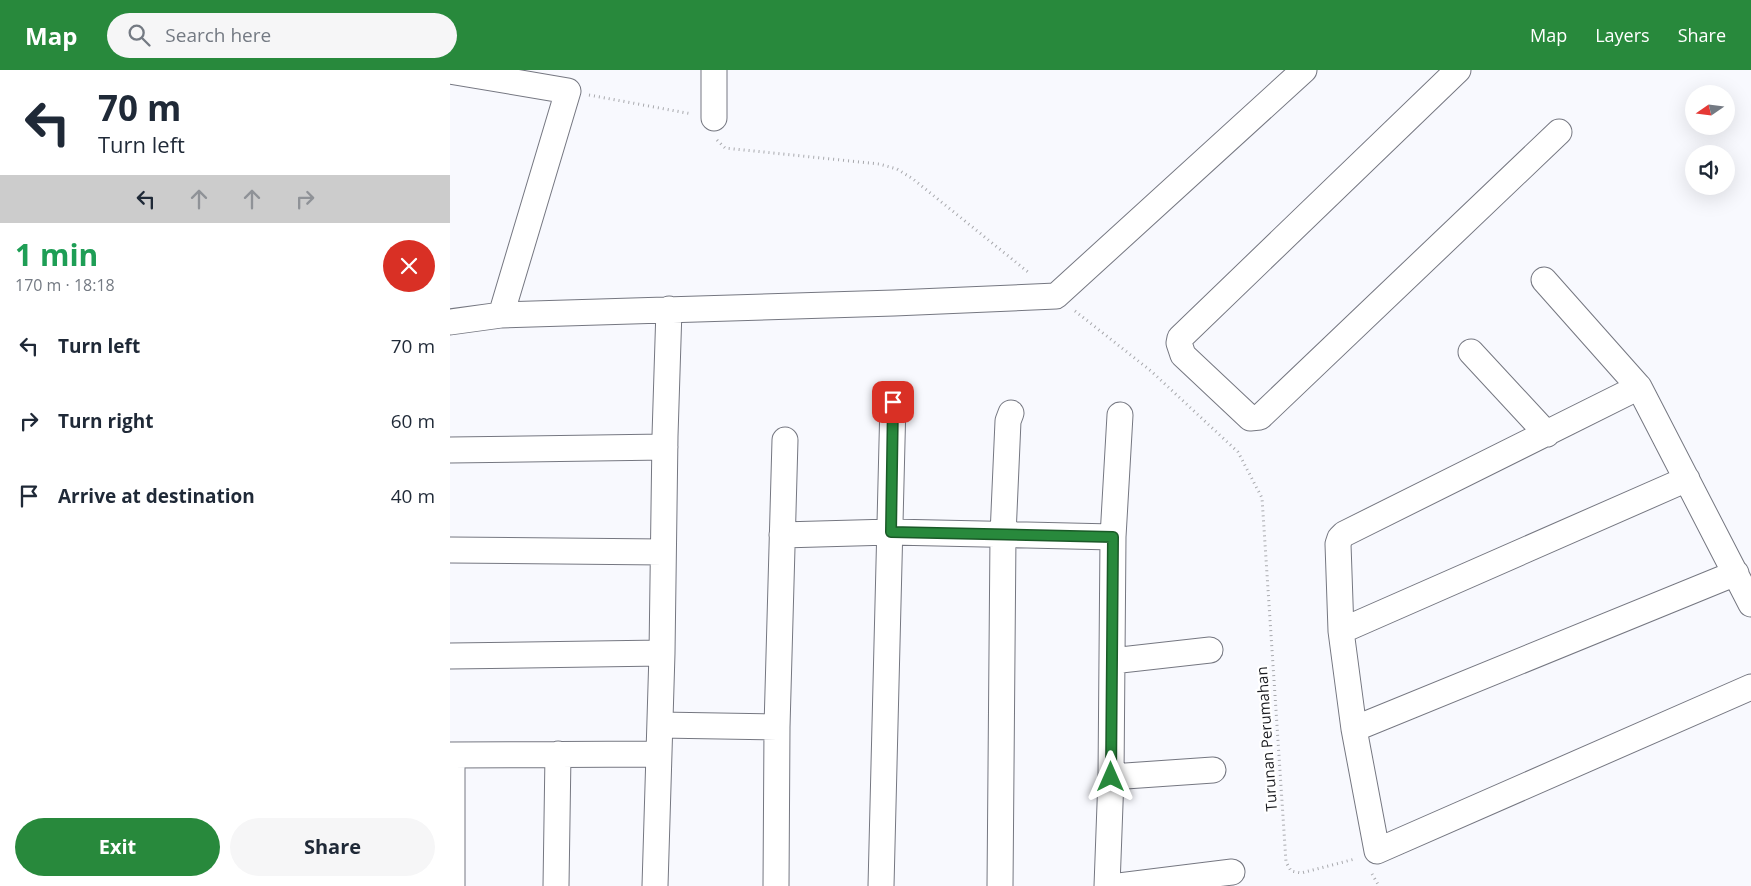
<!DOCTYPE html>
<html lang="en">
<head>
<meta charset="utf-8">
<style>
	:root { --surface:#fff; --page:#f6f6f7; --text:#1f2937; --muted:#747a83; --accent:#28893c }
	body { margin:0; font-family:"Open Sans",sans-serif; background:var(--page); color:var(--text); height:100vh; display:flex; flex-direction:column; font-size:19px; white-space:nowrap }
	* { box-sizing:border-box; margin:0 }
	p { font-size:16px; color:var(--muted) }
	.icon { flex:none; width:28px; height:28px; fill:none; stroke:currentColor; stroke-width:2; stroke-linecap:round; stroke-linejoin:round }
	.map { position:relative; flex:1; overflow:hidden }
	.sheet { display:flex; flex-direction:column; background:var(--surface); width:450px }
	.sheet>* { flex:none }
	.guide { background:#fff; color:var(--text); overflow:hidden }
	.needle { width:32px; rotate:256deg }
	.tools { position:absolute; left:1235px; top:15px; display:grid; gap:10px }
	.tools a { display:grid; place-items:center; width:50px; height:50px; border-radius:50%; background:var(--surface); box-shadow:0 5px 20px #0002; font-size:25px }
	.pin { position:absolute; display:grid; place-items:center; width:42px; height:42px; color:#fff; margin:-21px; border-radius:10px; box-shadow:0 2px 8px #0006 }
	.me { position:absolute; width:55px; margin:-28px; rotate:0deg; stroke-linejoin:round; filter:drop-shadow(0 0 4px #0008) }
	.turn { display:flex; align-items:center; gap:18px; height:105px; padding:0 15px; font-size:22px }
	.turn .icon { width:65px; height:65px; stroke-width:2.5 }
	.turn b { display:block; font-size:35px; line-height:42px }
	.lanes { display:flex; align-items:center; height:48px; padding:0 15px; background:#0003; justify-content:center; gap:25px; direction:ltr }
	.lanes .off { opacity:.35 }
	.round { display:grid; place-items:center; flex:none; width:52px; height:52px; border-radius:26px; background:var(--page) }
	.overview { display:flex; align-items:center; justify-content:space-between; height:85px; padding:0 15px }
	h1 { font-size:30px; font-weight:700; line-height:38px; color:#1e9e55 }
	.primary-button { display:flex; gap:10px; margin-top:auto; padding:10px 15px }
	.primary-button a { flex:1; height:58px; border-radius:30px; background:var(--accent); color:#fff; font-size:20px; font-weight:700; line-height:58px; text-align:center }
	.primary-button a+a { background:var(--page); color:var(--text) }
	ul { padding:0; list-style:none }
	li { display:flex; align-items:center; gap:15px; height:75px; padding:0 15px }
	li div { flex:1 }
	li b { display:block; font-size:19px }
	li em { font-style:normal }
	header { display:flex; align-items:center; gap:30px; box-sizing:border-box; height:70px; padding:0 25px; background:var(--accent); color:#fff }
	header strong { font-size:24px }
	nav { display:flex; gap:28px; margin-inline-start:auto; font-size:18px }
	.search { width:350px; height:45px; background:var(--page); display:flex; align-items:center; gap:12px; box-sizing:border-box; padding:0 18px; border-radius:28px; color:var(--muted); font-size:19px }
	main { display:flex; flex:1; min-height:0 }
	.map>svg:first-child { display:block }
</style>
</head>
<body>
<header>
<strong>Map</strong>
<div class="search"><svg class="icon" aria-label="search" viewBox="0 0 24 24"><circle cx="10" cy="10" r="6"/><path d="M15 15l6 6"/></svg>Search here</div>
<nav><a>Map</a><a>Layers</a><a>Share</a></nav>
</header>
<main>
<section class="sheet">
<div class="guide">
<div class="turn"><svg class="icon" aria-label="left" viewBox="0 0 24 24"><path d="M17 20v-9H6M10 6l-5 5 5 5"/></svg><div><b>70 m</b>Turn left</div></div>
<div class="lanes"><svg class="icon" aria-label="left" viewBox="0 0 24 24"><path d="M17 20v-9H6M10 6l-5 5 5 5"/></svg><svg class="icon off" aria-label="ahead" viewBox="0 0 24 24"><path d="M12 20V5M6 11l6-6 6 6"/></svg><svg class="icon off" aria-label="ahead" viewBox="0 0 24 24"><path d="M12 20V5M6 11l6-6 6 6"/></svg><svg class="icon off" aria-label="right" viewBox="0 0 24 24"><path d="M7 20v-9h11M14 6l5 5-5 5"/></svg></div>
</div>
<div class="overview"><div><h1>1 min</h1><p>170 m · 18:18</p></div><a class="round" style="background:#d93025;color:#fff"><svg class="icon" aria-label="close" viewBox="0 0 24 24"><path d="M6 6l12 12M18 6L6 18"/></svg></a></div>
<ul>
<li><svg class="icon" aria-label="left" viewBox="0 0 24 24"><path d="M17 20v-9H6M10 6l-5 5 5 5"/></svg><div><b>Turn left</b></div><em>70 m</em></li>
<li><svg class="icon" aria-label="right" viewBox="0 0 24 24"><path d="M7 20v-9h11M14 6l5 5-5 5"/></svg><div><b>Turn right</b></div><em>60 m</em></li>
<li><svg class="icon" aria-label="arrive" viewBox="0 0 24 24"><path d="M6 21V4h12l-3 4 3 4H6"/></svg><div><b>Arrive at destination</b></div><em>40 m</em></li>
</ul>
<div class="primary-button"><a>Exit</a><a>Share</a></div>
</section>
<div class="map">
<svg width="1301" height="816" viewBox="0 0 1301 816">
	<rect width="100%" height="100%" fill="#f8f9fe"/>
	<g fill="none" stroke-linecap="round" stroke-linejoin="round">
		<g stroke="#757781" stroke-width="27">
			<path id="minor" d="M1008,0L730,268L729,273L733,285L800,348L810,347L1109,62
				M0,1L118,21L51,245
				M264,48V0
				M1094,210L1189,317
				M0,252L51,245L444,233L606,226L854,0
				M1021,282L1097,364
				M0,380L215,377
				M332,465L441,462L663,467
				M0,480L213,482
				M1301,534L1189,317L894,464L890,468L888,474L891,561L904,659L927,781L1301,617
				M891,561L1237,409
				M0,586L212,583
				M662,591L760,580
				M210,655L327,657
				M904,659L1286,503
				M0,685L209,684
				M661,707L763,700
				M2,816V685
				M106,816L108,684
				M205,816L212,583L215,366L219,239
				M326,816L327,657L335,370
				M431,816L443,332
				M550,816L553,465L558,351L561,343
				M657,816L661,707L663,467L670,345
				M669,816L782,802"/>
		</g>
		<path stroke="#a8a9ad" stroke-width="3" stroke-dasharray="1 4" stroke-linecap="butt" d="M139,25L242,44
			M267,70L275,78L429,94L447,99L463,109L578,202
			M625,241L701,301L788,382L812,428L836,792L841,801L851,803L905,789
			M922,804L929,816"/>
		<use href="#minor" stroke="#fff" stroke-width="25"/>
	</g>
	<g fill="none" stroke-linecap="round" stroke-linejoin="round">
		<g stroke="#1a5927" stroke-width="12">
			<path id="route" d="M443,332L441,462L663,467L661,707"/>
		</g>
		<use href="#route" stroke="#28893c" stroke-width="9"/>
	</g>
	<g text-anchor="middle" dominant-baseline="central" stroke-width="4.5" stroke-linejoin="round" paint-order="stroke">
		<g font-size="15" fill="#1c1d21" stroke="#fff">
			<text transform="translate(816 669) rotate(-94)">Turunan Perumahan</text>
		</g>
	</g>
</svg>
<div class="tools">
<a><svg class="needle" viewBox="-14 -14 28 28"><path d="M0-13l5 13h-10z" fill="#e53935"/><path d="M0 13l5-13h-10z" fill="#747a83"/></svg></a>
<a><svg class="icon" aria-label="sound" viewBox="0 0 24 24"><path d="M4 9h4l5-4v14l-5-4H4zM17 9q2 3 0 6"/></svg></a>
</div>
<div class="pin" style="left:443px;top:332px;background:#d93025"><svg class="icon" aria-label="arrive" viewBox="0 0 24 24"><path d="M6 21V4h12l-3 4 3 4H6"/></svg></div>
<svg class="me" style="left:661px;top:707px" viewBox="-20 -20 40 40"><path d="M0-17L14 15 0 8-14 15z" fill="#28893c" stroke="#fff" stroke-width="4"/></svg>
</div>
</main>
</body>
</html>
